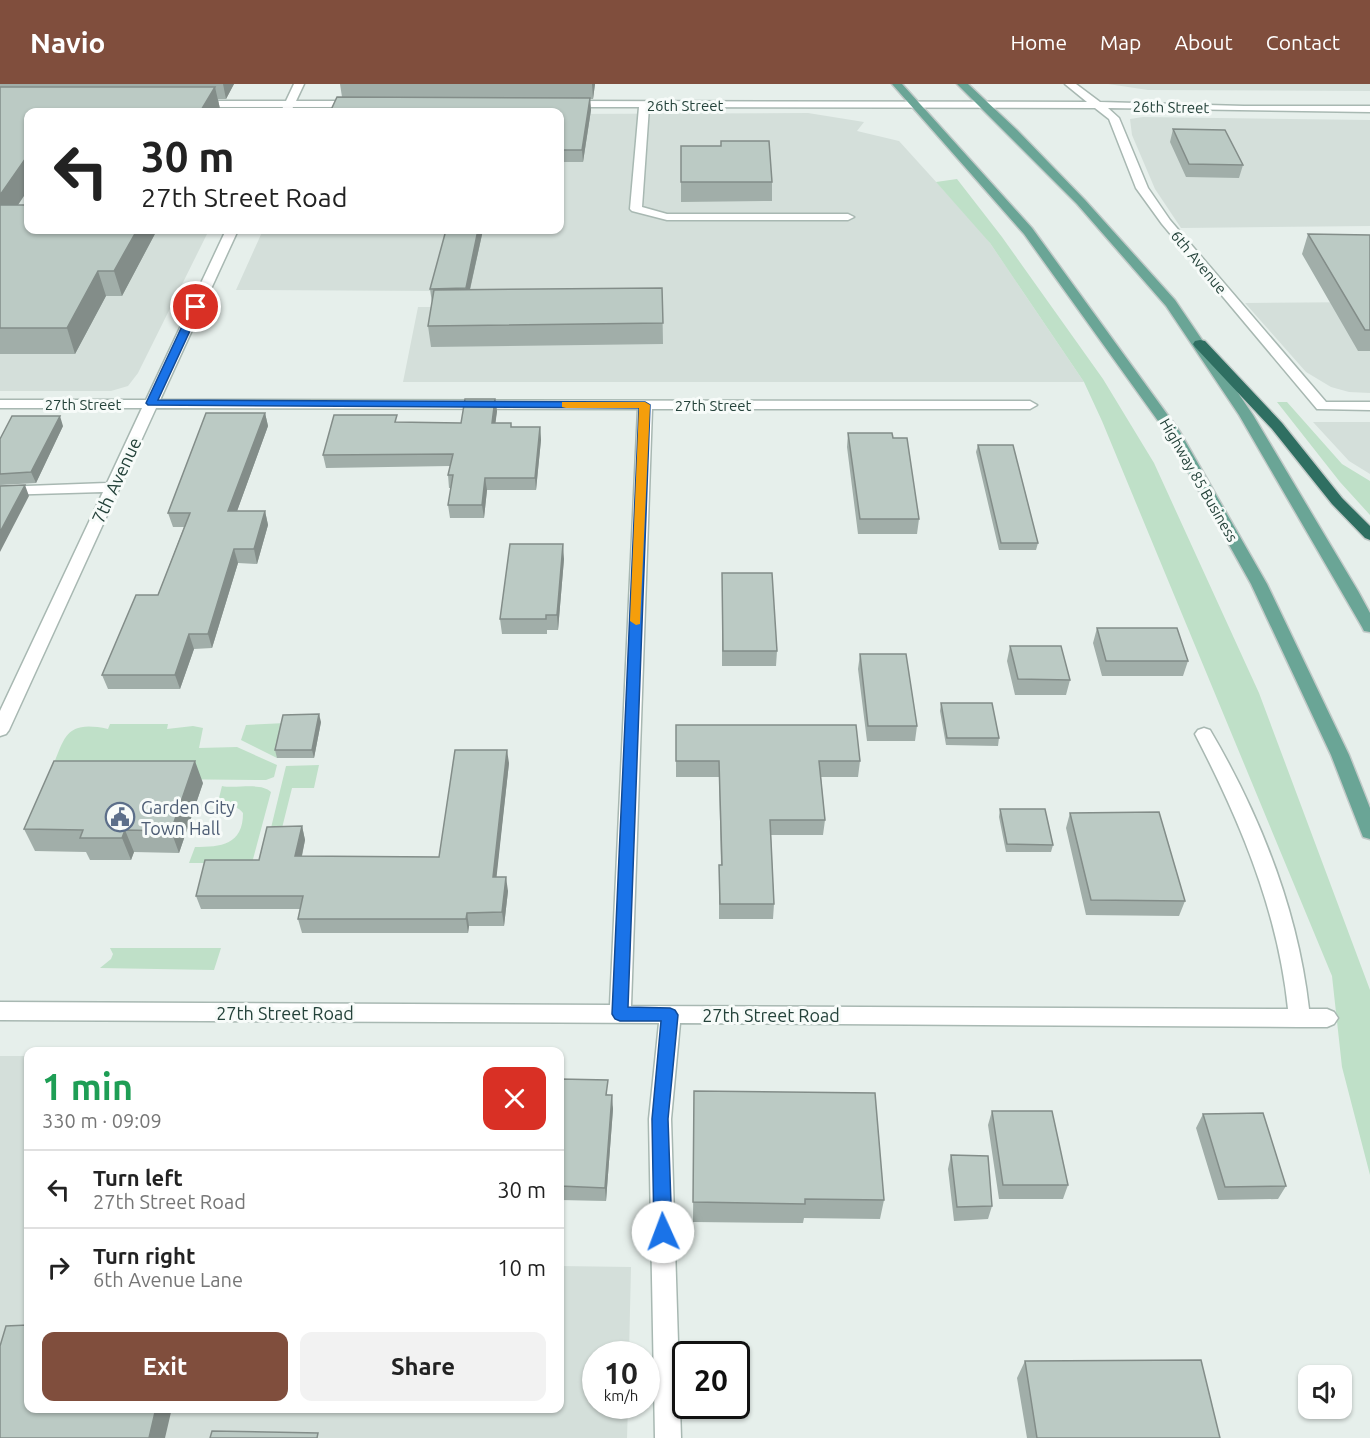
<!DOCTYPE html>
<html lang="en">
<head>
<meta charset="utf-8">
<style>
	:root { --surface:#fff; --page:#f2f2f2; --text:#222; --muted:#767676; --line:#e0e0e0; --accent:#804e3d }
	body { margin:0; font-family:Ubuntu,sans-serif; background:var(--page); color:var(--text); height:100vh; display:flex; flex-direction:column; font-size:22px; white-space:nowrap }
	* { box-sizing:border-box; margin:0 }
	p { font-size:20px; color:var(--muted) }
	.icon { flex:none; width:33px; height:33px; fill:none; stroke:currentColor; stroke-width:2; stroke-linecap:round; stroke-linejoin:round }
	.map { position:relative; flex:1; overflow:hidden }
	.panel { position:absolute; left:24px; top:963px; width:540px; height:366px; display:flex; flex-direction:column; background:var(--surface); border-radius:12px; box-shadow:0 2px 4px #0004 }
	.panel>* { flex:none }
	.banner { position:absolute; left:24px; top:24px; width:540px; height:126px; border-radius:12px; box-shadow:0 2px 4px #0004; background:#fff; color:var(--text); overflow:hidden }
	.controls { position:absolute; left:1298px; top:1281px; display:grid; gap:12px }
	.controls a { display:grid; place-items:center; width:54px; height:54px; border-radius:12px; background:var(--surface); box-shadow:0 2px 4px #0004; font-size:30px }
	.speed { position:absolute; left:582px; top:1257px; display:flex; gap:12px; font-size:30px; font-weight:700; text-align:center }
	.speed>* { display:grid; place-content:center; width:78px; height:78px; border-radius:50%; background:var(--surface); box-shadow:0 2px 4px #0004; line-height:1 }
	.speed small { font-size:15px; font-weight:400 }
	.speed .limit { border:3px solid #111; border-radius:9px; background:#fff; color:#111 }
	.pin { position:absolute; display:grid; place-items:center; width:51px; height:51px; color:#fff; margin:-26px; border:3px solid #fff; border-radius:50%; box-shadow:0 2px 6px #0007 }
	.me { position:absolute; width:66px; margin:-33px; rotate:358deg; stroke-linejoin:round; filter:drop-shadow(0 0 4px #0008) }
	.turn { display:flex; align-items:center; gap:21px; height:126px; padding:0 18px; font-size:27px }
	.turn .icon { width:78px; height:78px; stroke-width:2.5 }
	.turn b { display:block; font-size:42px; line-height:51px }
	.round { display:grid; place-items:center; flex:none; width:63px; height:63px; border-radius:12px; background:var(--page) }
	.head { display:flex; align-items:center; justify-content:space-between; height:102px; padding:0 18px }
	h1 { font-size:36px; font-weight:700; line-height:45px; color:#1e9e55 }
	.primary-button { display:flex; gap:12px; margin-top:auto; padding:12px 18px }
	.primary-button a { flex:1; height:69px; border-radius:12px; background:var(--accent); color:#fff; font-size:24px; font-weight:700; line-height:69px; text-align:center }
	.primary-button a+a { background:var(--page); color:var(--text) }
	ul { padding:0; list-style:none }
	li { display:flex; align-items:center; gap:18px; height:78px; padding:0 18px; border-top:2px solid var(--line) }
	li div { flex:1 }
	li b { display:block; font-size:22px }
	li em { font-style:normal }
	header { display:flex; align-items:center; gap:36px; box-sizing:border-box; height:84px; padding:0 30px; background:var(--accent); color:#fff }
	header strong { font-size:28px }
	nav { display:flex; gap:33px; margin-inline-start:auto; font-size:21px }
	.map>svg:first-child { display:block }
</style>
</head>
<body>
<header>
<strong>Navio</strong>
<nav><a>Home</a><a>Map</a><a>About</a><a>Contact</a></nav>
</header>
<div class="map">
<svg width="1370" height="1354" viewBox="0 0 1370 1354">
	<rect width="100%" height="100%" fill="#e6efeb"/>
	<path fill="#d4dfda" d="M1108,0H1370V7L1148,6Z
		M808,29L864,38L857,47L899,57L986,153L1084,298H403L418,223H431L434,207L236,206L263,146H560V30Z
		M0,31H28V146H209L138,289L128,302L111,307H0Z
		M1143,33L1370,36V142L1181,144L1155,105L1132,51L1130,35Z
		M1370,218V309L1349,308L1331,303L1306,288L1245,219Z
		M1313,338H1370V390L1349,377Z
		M0,972H28V1324H560V1182L631,1183L629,1270H596V1322H628L627,1354H0Z"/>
	<path fill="#bfe0c8" d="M957,95L1002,153L1103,295L1154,379L1259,609L1370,906V1091L1342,983L1332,892L1102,337L1084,298L990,159L936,98Z
		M1277,318H1287L1342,380L1370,397V431L1340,398Z
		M286,639L277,674L241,656L246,641Z
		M110,640H168L167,645L193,642L203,644L199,664L237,663L277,681L274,693L266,696L58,694L51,687C65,653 65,636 108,645Z
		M319,681L314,704H292L279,756L270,748L286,682Z
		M222,702C236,705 261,698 271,708L252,779H189L195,763C221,763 243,761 243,729C237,721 227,721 217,722Z
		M110,864H221L214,886L100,884L111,875L113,870Z"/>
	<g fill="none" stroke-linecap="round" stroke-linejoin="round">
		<g stroke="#a8b8b2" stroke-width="3">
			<path id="minor" d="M294,0H304L296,17H358L363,20L358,23H293L291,28H281L283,23H194L189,20L194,17H286Z
				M1065,0H1076L1100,18L1244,22H1370V28L1108,24L1119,34L1148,104L1170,136L1326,318H1370V326L1317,325L1162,140L1136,104L1109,35L1095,24L649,23L642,123L667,130H848L854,133L848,136H667L632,127L630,125L639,23H566L561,20L566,17L1087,18Z
				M226,146H238L160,316L1030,317L1037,321L1030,325H652L631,922L1288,925C1278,827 1240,737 1195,650L1198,646L1204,644L1210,646C1260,731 1298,827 1309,925H1327L1334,928L1338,934L1334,940L1327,943H1299L680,939L671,1035L681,1354H655L649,1035L659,939L0,936V918L610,921L638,325L156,324L9,646L6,650L0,652V627L103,408L0,411V403L107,399L142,324H0V316H146Z"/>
		</g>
		<g stroke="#c2cac8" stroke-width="3">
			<path id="major" d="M892,0H902L1032,144L1180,348L1267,500L1349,671L1370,724V755L1363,753L1361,748L1331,671L1251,500L1166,348L1024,150Z
				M957,0H968L1017,46L1085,116L1175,216L1253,331L1358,507L1370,529V548L1364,547L1362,543L1239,331L1166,222L1077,120Z"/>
		</g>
		<g stroke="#c2cac8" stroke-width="3">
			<path id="highway" d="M1200,256L1205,257L1282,339L1342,414L1370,442V456L1365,454L1332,420L1272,345L1195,263L1193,260L1195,257Z"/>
		</g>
		<use href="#minor" fill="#fff" fill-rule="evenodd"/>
		<use href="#major" fill="#6aa596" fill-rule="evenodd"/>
		<use href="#highway" fill="#2f6f62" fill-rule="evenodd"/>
	</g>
	<path fill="#a1aea9" d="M0,0H234L226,15H218L220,25L218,28H28L18,121L28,146H157L122,212H106L75,270H0Z
		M340,0H595L593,15H590L591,26L583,78H560V28L342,13Z
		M1173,45L1243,81L1239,94L1186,93L1170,58Z
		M681,62L772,98V117L681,118Z
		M483,146L470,206L662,204L663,260L431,263L428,242L432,219L430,205Z
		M1308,150L1370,151V267H1358L1302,170Z
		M495,315L497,327L495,339L511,343H540L541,356L536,406H487L484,434H450L448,421L451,404H449L448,391L450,382L326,384L323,371L398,338L461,339Z
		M265,329L268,342L237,427H265L268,441L257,480L238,479L212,564L194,565L180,605H108L102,591L158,511L184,443H173L168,429Z
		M63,342L36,399L0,401V355Z
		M848,349L893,354L919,435L917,450H858L847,363Z
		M978,361L1038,459L1036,466H999L976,368Z
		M564,475L558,546H547V550H502L500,535Z
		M722,489L777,567L776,582H722Z
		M1097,544L1188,577L1183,592H1102L1093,559Z
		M1010,562L1070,596L1066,611H1015L1007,577Z
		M860,570L917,642L915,657H867L858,585Z
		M941,619L999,654L998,662L946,661L940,627Z
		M321,638L314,674H277L275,666Z
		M676,641L860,677L858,693H821L825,736L823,751H771L774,820L773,835H719V781H721L719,693H676Z
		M509,679L496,793L508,807L504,842H469L468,849H302L298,835L300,825H201L196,812L259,776L302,742L305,756L302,772L439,773Z
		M203,699L179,769L134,768L131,776H90L86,768L35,767L24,745Z
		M1000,725L1053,761L1051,768H1006L999,733Z
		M1070,729L1185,817L1179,832L1086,831L1066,744Z
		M560,995L609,1011L613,1025L606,1117L560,1116Z
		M694,1007L884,1116L880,1135L804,1134L803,1139L693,1138Z
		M992,1027L1068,1101L1063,1115H999L988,1041Z
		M1203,1030L1286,1102L1278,1115L1218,1116L1196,1044Z
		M951,1071L992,1122L988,1135L954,1137L948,1085Z
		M1025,1277L1220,1354H1027L1017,1294Z"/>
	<path fill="#838d89" d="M223,0H234L226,15Z
		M592,0H595L593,15Z
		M215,3L220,25L218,28H200Z
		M590,14L591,26L583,78L582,66Z
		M28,71V106L2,145L0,140V111Z
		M137,146H157L122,212L114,187Z
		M478,146H483L467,218L466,204Z
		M98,187L106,212L75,270L67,244Z
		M495,315L497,327L494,351L492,339Z
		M265,329L268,342L232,441L228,427Z
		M60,332L63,342L36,399L31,388Z
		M540,343L541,356L536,406L535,394Z
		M485,394L487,406L484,434L482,421Z
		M25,401L29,412L0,468V448Z
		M265,427L268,441L257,480L254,465Z
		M563,460L564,475L558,546L557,531Z
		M234,465L238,479L212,564L208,550Z
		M189,550L194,565L180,605L175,591Z
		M319,630L321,638L314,674L312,666Z
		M507,666L509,679L495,807L493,793Z
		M195,677L203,699L179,769L171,747Z
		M302,742L305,756L299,785L295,772Z
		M125,746L134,768L131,776L122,754Z
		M506,793L508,807L504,842L502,828Z
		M467,829L469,842L468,849L466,835Z
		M612,1011L613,1025L606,1117L605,1104Z
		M156,1324H172L165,1354H149Z"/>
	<path fill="#bbcac4" stroke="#838d89" stroke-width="1.5" d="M0,3H215L200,28H28V71L0,111Z
		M337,13L590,14L582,66H560V28H330Z
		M1173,45L1225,46L1243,81L1189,80Z
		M721,57H769L772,98H681V62H721Z
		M0,121H28V146H137L114,187H98L67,244H0Z
		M446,146H478L466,204L430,205Z
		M1308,150L1370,151V246H1365Z
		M662,204L663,239L428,242L434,206Z
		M465,315H495L492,339H511V343H540L535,394H485L482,421H448L453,391H448L453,370L323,371L334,331H397L395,338L461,339Z
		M206,329H265L228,427H265L254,465H234L208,550H189L175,591H102L136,511H158L190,429H168Z
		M12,332H60L31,388L0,390V355Z
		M848,349H892L893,354H907L919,435H860Z
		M978,361H1013L1038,459H1001Z
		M25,401L0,448V402Z
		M510,460H563L557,531H546V535H500Z
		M722,489H772L777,567H723Z
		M1097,544H1177L1188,577H1106Z
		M1010,562H1061L1070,596L1018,595Z
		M860,570H906L917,642H868Z
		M941,619H992L999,654H947Z
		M319,630L312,666H275L283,631Z
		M676,641H856L860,677H819L825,736H770L774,820H720L719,781H722L719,677H676Z
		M455,666H507L493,793H506L502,828L467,829L466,835H298L303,812H196L205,776H259L267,743L302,742L295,772L439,773Z
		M54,677H195L171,747L125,746L122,754H80L83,746L24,745Z
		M1000,725H1045L1053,761L1007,760Z
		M1159,728L1185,817L1091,816L1070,729Z
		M560,995L608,996L606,1011H612L605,1104L560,1102Z
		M694,1007L875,1009L884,1116L805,1115V1120L693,1118Z
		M992,1027H1052L1068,1101H1003Z
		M1263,1029L1286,1102L1225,1103L1203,1030Z
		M951,1071L988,1072L992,1122L957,1123Z
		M28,1241V1324H156L149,1354H0V1262L6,1242Z
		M1201,1276L1220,1354H1037L1025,1277Z
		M212,1347L318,1349L317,1354H210Z"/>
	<path fill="#1a73e8" stroke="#114b97" stroke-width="1.5" d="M196,220L201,223L158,316L645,318L650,321L628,923L670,924L675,926L678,931L668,1035L672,1148L669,1154L663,1157L657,1154L654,1148L652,1035L661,937H620L615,935L612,930L639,324L148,321L146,319L191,223Z"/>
	<path fill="#f59e0b" d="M562,318H645L650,321L640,540L636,541L630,537L639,324H566L562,323Z"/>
	<defs>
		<g id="civic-ring" transform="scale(1.5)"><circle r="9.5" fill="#f7fbf9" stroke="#5c6f8a" stroke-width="1.5"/><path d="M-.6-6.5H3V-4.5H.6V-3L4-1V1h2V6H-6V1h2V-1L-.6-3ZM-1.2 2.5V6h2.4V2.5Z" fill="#5c6f8a"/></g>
	</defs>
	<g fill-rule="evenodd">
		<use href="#civic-ring" x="120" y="733"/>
	</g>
	<g text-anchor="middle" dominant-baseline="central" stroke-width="6" stroke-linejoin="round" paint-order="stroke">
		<g font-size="15" fill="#24423a" stroke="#f7fbf9">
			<text x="685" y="21">26th Street</text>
			<text transform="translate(1171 23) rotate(1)">26th Street</text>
			<text transform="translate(1199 178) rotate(50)">6th Avenue</text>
			<text x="83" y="320">27th Street</text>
			<text x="713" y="321">27th Street</text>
			<text transform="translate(1199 396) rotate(60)">Highway 85 Business</text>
		</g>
		<g font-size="18" fill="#24423a" stroke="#f7fbf9">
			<text transform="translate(116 396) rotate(-65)">7th Avenue</text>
			<text x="285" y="929">27th Street Road</text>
			<text x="771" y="931">27th Street Road</text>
		</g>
		<g font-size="18" fill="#4e5e75" stroke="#f7fbf9" text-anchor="start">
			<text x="141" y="723">Garden City<tspan x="141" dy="21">Town Hall</tspan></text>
		</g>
	</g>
</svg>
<div class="controls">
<a><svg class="icon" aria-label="sound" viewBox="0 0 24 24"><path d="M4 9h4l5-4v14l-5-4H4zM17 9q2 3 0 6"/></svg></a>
</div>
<div class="speed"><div>10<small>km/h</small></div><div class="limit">20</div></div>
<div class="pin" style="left:196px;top:223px;background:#d93025"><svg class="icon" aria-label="arrive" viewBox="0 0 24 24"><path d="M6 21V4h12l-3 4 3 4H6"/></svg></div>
<svg class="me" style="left:663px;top:1148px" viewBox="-20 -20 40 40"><circle r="19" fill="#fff"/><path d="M0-13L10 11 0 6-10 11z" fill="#1a73e8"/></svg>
<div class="banner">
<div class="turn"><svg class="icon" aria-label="left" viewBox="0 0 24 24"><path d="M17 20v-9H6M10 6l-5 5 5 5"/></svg><div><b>30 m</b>27th Street Road</div></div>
</div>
<section class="panel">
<div class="head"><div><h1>1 min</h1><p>330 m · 09:09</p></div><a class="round" style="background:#d93025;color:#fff"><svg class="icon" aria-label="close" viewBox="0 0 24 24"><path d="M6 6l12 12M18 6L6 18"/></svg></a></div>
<ul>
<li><svg class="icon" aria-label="left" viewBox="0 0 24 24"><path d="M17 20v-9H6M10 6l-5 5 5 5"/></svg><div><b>Turn left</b><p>27th Street Road</p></div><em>30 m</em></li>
<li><svg class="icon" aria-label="right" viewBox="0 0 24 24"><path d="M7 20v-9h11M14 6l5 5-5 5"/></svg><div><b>Turn right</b><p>6th Avenue Lane</p></div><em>10 m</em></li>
</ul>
<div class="primary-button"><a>Exit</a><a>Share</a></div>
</section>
</div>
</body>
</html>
